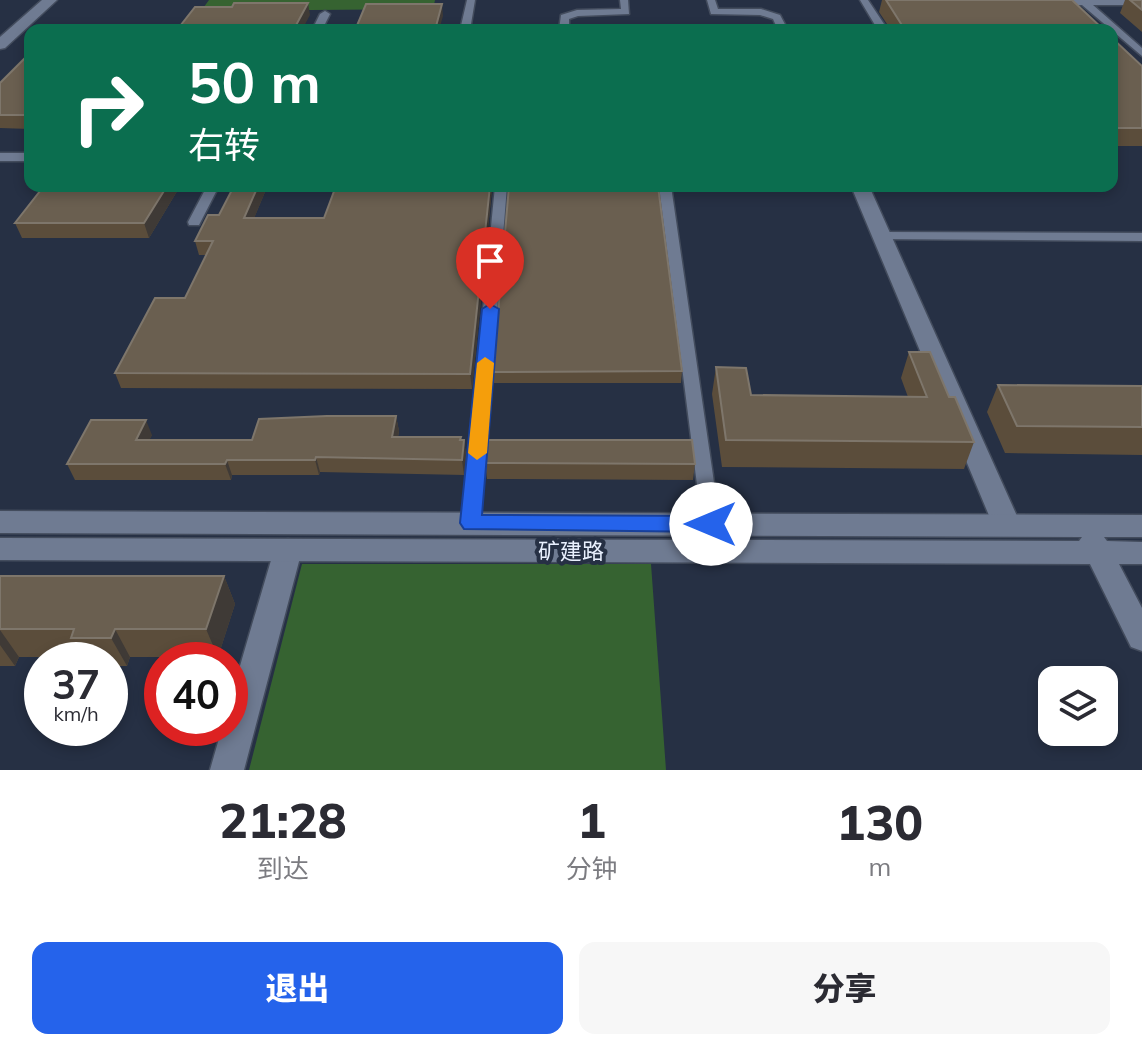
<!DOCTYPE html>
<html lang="zh">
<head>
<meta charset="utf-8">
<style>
	:root { --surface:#fff; --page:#f7f7f7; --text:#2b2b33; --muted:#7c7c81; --accent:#2563eb }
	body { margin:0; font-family:Mulish,"Noto Sans SC",sans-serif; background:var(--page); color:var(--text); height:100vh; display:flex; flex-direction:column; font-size:30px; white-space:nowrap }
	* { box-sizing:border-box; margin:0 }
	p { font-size:26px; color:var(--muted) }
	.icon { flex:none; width:44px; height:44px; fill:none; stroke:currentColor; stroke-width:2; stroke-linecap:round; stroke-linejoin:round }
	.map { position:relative; height:770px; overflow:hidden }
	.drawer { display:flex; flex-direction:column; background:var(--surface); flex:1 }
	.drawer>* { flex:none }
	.banner { position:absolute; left:24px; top:24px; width:1094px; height:168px; border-radius:16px; box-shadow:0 4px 12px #0003; background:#0b6e4f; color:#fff; overflow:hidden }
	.controls { position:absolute; left:1038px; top:666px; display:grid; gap:16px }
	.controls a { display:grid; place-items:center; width:80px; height:80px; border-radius:16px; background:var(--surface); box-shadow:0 4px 12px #0003; font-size:40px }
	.speed { position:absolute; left:24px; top:642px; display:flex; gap:16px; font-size:40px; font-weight:700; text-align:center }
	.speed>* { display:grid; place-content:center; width:104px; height:104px; border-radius:50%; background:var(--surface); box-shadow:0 4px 12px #0003; line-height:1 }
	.speed small { font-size:20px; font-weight:400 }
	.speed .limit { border:12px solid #d22; background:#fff; color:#111 }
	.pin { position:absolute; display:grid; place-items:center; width:68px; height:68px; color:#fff; margin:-82px -34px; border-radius:50% 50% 50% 0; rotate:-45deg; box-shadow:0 0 8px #0007 }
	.pin .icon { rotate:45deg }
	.me { position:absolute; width:88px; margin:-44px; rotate:270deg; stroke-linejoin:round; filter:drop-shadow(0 0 6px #0008) }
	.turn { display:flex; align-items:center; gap:28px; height:168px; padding:0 32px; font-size:36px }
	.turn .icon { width:104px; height:104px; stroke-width:2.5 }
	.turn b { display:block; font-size:56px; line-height:68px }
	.eta { display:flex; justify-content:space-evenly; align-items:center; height:136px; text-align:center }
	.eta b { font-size:48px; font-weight:800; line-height:56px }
	.button { display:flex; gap:16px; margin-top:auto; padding:16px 32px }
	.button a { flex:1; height:92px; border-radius:16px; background:var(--accent); color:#fff; font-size:32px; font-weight:800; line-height:92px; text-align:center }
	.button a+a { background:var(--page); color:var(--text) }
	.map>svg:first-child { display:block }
</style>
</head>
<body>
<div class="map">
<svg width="1142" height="770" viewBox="0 0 1142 770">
	<rect width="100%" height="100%" fill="#263044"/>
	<path fill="#366331" d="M209,0H435L433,9L201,11Z
		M302,564H651L666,770H249Z"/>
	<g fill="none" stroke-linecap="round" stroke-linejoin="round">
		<g stroke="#434c5d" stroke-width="3">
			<path id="service" d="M467,0H475L470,30H460Z
				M620,0H628L629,14L578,16L569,19V30H559L561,15L577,10L621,9Z
				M707,0H715L718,9H761L780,15L788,30H778L773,19L760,15L711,14Z
				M860,0H868L888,30H878Z
				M1050,0H1142V5H1093L1142,48V56L1082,5H1053L1050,4Z
				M325,11L330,14L322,30H312L320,14Z
				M0,153H30V161H0Z
				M207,186H219L199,225H189L188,222Z
				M495,186H507L480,523L478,528L471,530L464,528L462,523Z
				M659,186H671L720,524L718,529L711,531L704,529L702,524Z
				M882,232L1142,233V241L877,239V233Z"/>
		</g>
		<g stroke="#434c5d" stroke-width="3">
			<path id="minor" d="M851,186H869L1021,525L1017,533L1007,536L997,533L993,525Z
				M288,539L298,542L302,550L244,770H210L222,728H230V700L274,550L278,542Z"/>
		</g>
		<g stroke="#434c5d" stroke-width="3">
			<path id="tertiary" d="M0,511L1142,515V537H1104L1107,541L1142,542V564H1119L1142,608V651L1131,647L1090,564L0,560V538L1079,541L1082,537L0,533Z"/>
		</g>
		<g stroke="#434c5d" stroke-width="3">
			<path id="secondary" d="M42,0H57L5,48L0,49V37Z"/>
		</g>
		<use href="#service" fill="#6f7b92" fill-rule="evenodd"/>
		<use href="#minor" fill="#6f7b92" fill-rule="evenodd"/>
		<use href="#tertiary" fill="#6f7b92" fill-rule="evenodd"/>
		<use href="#secondary" fill="#6f7b92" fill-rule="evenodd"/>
	</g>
	<path fill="#5b4d3b" d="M882,0H1072L1104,30H891L879,12Z
		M1125,0H1142V32L1120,13Z
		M1112,38L1142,66V146H1112Z
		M30,53V129L0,128V83Z
		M44,186H189L188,188H179L149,238H22L15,223Z
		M231,186H331L329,192H265L254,218H324L492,189L472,389L121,388L115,373L185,298L206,255H199L195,241L219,215L232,189Z
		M909,352L949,397L974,442L964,469L722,467L712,394L716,367L751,395L908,397L901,378Z
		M682,371L681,383H494L493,372Z
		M998,385L1142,386V455L1005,453L987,412Z
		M396,416L399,431L398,437L464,440L466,455L464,475L320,472L319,475H232L231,480H75L67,464L152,435L149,440H252Z
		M485,463L695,464L693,480L487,479Z
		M0,576H224L235,604L218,657H130L127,666H110V660H84L83,657H19L15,666H0Z"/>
	<path fill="#3f3a36" d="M308,3L310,15L302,30L294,29Z
		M442,4L443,16L439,30H435Z
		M167,186H178L179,188L149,238L144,223Z
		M258,186H263L265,192L248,233L244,218Z
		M490,186H491L492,189L472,389L470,374Z
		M396,416L399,431L395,452L392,437Z
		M146,420L152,435L142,455L136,440Z
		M464,440L466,455L464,475L462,460Z
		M316,457L320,472L319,475L315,460Z
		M227,460L232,475L231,480L225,464Z
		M224,576L235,604L218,657L206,629Z
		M115,629L130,657L127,666L111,638Z
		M0,630L19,657L15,666L0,645Z"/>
	<path fill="#6a5f50" stroke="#7e766b" stroke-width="2" d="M886,0H1072L1104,30H905Z
		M1130,0H1142V10Z
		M234,3H308L294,29L356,28L366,4H442L435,30H177L195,7H232Z
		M1112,38L1142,66V128H1112Z
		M30,53V115H0V83Z
		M44,186H167L144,223H15Z
		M234,186H258L244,218H324L336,186H490L470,374L115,373L155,298H185L213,241H195L208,215H219Z
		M509,186H658L682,371L493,372Z
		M909,352H930L949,397H955L974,442L726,440L716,367L746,368L751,395L927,397Z
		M998,385L1142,386V427L1017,426Z
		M327,416H396L392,437H461L460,440H464L462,460L316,457L315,460H227L225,464H67L91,420H146L136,440H252L259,419Z
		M487,440H692L695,464L485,463Z
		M0,576H224L206,629H115L111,638H71L74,629H0Z"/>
	<path fill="#2563eb" stroke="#184099" stroke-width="2" d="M490,304L499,309L482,515L711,516L719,518L722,524L719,530L711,532L464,529L460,523L482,309Z"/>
	<path fill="#f59e0b" d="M485,357L494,363L487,453L477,460L468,453L477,363Z"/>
	<g text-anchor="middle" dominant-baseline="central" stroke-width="8" stroke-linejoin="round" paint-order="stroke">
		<g font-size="22" fill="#e9f0fe" stroke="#263044">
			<text x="571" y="551">矿建路</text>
		</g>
	</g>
</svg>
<div class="controls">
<a><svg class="icon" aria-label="layers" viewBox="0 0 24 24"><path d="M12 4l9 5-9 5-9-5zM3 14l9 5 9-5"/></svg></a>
</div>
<div class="speed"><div>37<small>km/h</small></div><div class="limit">40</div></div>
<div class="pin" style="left:490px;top:309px;background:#d93025"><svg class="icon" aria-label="arrive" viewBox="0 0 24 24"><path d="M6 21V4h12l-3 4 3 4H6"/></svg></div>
<svg class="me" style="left:711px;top:524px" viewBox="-20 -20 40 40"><circle r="19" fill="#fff"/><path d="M0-13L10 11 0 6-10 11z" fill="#2563eb"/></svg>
<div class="banner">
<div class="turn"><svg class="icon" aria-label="right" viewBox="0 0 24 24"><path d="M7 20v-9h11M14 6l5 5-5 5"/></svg><div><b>50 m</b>右转</div></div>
</div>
</div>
<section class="drawer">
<div class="eta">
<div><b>21:28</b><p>到达</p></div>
<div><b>1</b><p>分钟</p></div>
<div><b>130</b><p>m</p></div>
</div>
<div class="button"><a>退出</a><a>分享</a></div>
</section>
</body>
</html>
